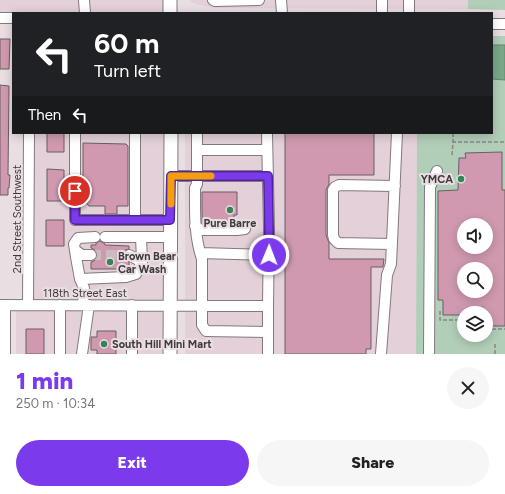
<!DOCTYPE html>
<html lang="en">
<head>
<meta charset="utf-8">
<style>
	:root { --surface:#fff; --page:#f6f6f6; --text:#202124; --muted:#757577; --accent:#7c3aed }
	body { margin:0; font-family:Figtree,sans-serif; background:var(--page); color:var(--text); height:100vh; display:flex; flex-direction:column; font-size:15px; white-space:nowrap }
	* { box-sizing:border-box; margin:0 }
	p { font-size:13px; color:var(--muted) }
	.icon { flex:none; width:22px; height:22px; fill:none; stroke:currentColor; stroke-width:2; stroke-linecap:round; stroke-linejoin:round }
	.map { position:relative; height:354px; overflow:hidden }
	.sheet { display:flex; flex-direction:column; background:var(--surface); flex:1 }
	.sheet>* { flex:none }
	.banner { position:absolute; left:12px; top:12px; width:481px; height:122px; border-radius:0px; box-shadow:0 2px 10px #0003; background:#202124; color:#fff; overflow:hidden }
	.controls { position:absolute; left:457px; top:218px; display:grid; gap:8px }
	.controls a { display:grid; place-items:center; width:36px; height:36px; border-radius:50%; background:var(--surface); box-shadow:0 2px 10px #0003; font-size:20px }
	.pin { position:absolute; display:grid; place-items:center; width:34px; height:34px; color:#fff; margin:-17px; border:2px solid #fff; border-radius:50%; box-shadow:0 1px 4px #0007 }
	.me { position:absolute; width:44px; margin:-22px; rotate:1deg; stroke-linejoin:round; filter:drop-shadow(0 0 3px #0008) }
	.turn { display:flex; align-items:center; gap:14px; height:84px; padding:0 16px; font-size:18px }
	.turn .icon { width:52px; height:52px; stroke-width:2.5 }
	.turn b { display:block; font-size:28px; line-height:34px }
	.then { display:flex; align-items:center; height:38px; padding:0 16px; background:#0003; gap:8px; font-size:15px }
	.round { display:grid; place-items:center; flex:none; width:42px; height:42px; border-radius:21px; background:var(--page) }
	.head { display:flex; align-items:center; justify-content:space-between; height:68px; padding:0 16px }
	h1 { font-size:24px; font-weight:800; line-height:30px; color:var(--accent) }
	.button { display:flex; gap:8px; margin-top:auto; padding:8px 16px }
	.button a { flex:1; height:46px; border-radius:24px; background:var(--accent); color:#fff; font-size:16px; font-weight:800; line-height:46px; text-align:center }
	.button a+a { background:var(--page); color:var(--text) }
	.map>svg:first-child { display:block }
</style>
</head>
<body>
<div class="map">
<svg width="505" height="354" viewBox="0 0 505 354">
	<rect width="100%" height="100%" fill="#e9dee2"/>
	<path fill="#e3d0d8" d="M0,0H170V13H13L0,18Z
		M190,0H468V9L216,8L199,5L193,3Z
		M25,133H171L170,354H16V301H23Z
		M185,133H417L416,354H185Z"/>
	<path fill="#b1ceb9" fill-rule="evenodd" d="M468,0H505V10L468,9Z
		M492,36H505V354H416L417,133H492ZM464,225H486V247H464ZM464,269H486V291H464ZM464,313H486V335H464Z"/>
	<path fill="#79a987" stroke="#678770" d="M492,45H505V80L492,79Z"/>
	<path fill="#d099b0" stroke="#695f63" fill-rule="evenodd" d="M0,39H10L9,69H0Z
		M0,85L9,86L8,175H10L9,188H8V195H0Z
		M47,133H64V152H47Z
		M285,133H374V175H329V184L326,190V235L329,243V259H384L383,267H371V349H366V354H285Z
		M83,143L126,144L128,146V206H117V214H105V206H89L83,200Z
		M502,152V190H505V326H487V313H464V315H443V300H438V191L458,190L459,158H466L465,153ZM464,225H486V247H464ZM464,269H486V291H464Z
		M47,169L64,170V201H47Z
		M202,192H237V215H234V224L202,223Z
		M46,220H64V246H46Z
		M100,241L105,244V245L129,246V249L125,250L123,255L124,259L129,262V269H91V262L94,261L96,259L97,255L95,250L91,248V245H96V243Z
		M26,329H44V354H26Z
		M97,331H116V354H97V350H91V337H97Z"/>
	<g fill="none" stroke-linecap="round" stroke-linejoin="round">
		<path stroke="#c7bdc1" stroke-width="10" stroke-dasharray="10 5" stroke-linecap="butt" d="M91,255H129"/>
		<g stroke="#83797d" stroke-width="12">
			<path id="minor" d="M84,0L85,13
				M213,0L215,1L259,0
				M281,0L282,13
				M382,0V13
				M409,0V13
				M0,18H13
				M492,24H505
				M75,133V220H171
				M135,133V220
				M197,133V184L195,188C195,212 194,236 202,259V325L206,331L268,332
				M267,133L269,229L268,306V354
				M197,150H267
				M171,176H268
				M195,226L201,230H237L245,229
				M105,237H170
				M392,244L338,243L334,239L333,235V190L335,187L339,185L395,186
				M75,250L82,255H91
				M200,253L269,255
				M129,255L142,262
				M80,279L126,277L136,274L142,262L141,237
				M0,305L268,306
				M28,305L29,133
				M83,305L84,288L80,279L76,257L74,244L78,238L95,237
				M5,354V305
				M60,354V305
				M82,354L89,305
				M132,354V305
				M381,354L387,275L391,264L397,133
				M429,354L430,187L437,171"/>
		</g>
		<g stroke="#83797d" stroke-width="15">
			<path id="major" d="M170,0V13
				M170,354L171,133"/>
		</g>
		<path stroke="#8b8486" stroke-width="1.5" stroke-dasharray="4 2" stroke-linecap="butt" d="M453,133V142
			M452,155L453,142H505
			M440,311V320H464
			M483,313V306
			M486,329H505
			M495,354V343"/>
		<use href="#minor" stroke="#fff" stroke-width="10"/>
		<use href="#major" stroke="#fff" stroke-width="13"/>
	</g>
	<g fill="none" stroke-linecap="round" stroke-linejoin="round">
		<g stroke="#51269a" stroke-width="10">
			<path id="route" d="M75,191V220H170L171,176H268L269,229V255"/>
		</g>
		<use href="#route" stroke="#7c3aed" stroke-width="7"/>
		<path stroke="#f59e0b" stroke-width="7" d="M171,204V176H211"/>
	</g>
	<g fill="#368454" stroke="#e9dee2" stroke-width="1.5">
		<circle cx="461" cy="179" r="4"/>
		<circle cx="230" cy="210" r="4"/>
		<circle cx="110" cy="262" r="4"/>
		<circle cx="104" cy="344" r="4"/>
	</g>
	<g text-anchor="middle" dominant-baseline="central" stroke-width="4" stroke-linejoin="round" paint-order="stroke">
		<g font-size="11" font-weight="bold" fill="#3e393b" stroke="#e9dee2" text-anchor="start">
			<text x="453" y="179" text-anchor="end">YMCA</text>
			<text x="230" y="223" text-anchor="middle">Pure Barre</text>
			<text x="118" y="256">Brown Bear<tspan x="118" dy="13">Car Wash</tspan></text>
			<text x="112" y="344">South Hill Mini Mart</text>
		</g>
		<g font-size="11" fill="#3e393b" stroke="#e9dee2">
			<text transform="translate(17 219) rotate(-90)">2nd Street Southwest</text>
			<text x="85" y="293">118th Street East</text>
		</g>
	</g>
</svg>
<div class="controls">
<a><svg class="icon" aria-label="sound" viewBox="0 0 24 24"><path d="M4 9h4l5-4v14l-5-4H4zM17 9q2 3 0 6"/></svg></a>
<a><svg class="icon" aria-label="search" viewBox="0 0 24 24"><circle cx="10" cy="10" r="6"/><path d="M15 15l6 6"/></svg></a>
<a><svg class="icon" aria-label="layers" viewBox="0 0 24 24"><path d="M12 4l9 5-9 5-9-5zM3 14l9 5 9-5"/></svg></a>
</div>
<div class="pin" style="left:75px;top:191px;background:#d93025"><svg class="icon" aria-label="arrive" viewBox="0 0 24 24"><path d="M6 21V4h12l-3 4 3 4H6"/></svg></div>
<svg class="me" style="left:269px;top:255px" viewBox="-20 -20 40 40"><circle r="17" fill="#7c3aed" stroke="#fff" stroke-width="3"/><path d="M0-11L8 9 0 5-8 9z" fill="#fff"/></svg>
<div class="banner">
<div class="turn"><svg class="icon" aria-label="left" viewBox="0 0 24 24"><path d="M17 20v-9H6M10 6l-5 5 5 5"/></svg><div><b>60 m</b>Turn left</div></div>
<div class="then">Then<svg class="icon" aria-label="left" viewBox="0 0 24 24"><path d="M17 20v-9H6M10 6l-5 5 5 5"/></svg></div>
</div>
</div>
<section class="sheet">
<div class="head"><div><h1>1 min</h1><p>250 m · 10:34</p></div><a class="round"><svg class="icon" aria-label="close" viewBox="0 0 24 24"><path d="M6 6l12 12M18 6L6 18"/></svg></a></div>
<div class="button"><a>Exit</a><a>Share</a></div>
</section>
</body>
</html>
